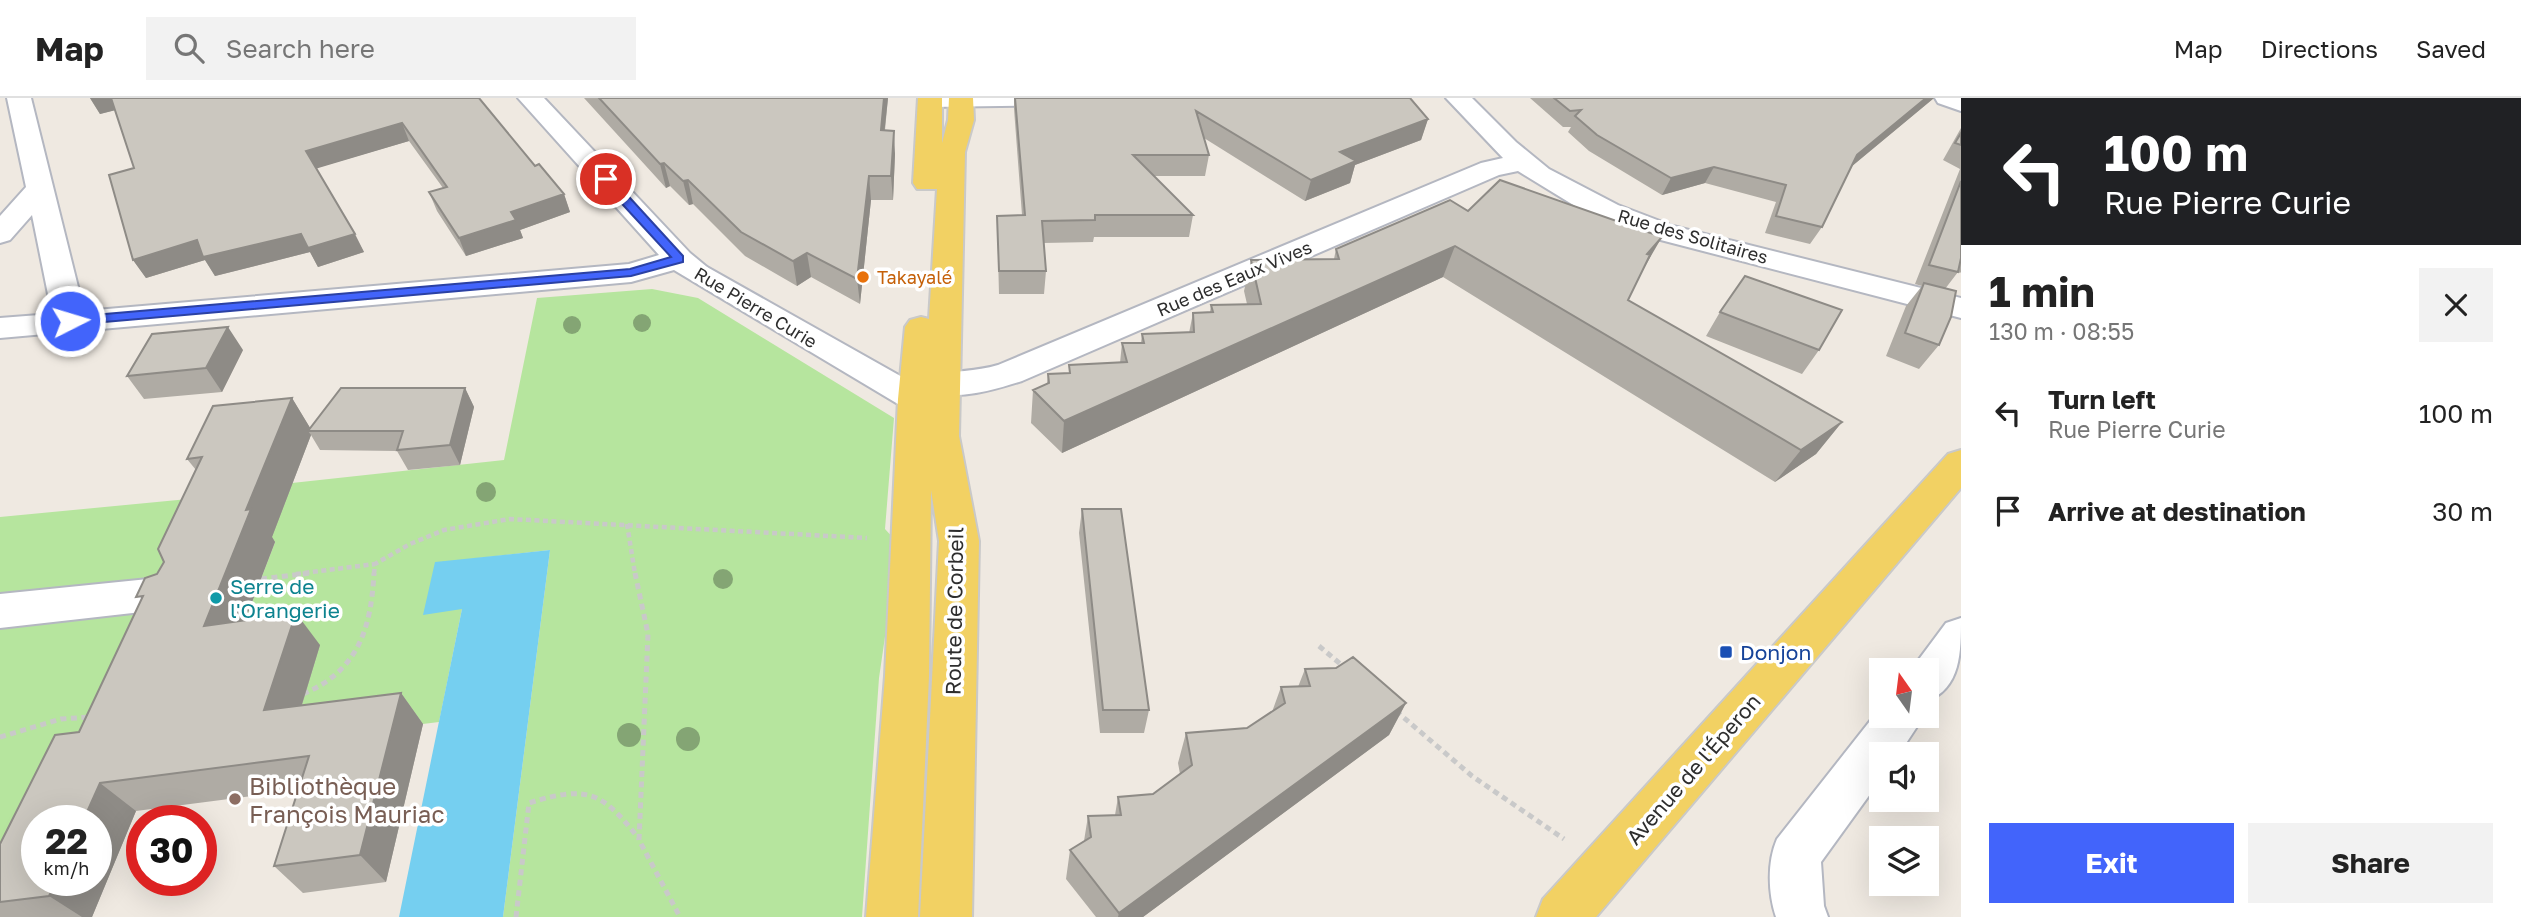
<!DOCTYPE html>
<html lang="en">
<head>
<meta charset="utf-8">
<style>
	:root { --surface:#fff; --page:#f2f2f2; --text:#222; --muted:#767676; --line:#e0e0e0; --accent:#4264fb }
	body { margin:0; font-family:"Golos Text",sans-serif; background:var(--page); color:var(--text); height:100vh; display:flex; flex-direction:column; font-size:26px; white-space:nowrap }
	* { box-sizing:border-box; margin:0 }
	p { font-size:23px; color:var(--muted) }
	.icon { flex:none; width:38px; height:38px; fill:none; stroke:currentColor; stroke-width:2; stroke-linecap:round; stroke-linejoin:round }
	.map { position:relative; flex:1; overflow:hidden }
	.drawer { display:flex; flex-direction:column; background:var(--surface); width:560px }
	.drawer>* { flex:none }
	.top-card { background:#202124; color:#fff; overflow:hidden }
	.needle { width:46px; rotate:346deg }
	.controls { position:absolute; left:1869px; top:560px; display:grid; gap:14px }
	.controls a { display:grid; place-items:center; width:70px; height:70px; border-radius:0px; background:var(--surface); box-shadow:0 7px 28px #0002; font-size:35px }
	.speed { position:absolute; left:21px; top:707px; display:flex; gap:14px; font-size:35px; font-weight:700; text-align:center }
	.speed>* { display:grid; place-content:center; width:91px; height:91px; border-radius:50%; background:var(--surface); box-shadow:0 7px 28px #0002; line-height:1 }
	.speed small { font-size:18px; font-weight:400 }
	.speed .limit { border:10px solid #d22; background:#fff; color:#111 }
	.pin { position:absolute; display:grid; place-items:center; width:60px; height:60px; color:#fff; margin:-30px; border:4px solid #fff; border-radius:50%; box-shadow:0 2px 7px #0007 }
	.me { position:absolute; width:77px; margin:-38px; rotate:85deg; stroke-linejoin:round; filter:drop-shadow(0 0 5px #0008) }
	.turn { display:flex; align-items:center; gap:24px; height:147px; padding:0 28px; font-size:32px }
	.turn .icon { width:91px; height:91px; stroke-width:2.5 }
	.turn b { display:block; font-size:49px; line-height:60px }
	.round { display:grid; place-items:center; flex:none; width:74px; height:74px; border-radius:0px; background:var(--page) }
	.overview { display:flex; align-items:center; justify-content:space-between; height:119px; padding:0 28px }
	h1 { font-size:42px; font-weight:700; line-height:52px }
	.button { display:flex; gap:14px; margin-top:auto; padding:14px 28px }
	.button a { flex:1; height:80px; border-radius:0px; background:var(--accent); color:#fff; font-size:28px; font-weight:700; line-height:80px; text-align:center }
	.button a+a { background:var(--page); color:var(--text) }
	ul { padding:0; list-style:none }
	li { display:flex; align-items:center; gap:21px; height:98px; padding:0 28px }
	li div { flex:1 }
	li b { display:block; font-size:26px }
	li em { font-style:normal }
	header { display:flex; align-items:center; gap:42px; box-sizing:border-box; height:98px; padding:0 35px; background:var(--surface); border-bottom:2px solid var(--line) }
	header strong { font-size:33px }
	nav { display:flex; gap:38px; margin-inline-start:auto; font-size:24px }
	.search { width:490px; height:63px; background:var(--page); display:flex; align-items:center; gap:18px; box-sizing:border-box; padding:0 24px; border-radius:0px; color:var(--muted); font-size:26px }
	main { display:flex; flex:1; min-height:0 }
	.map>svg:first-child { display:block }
</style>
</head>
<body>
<header>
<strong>Map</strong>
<div class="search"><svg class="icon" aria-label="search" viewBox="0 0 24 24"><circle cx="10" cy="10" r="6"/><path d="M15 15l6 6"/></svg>Search here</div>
<nav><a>Map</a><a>Directions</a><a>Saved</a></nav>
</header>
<main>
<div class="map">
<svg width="1961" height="819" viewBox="0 0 1961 819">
	<rect width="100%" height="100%" fill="#efe9e1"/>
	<path fill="#b6e59e" d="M652,191L698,200L894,320L885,431L895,442L896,463L879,580L862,819H503L550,452L435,465L462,511L439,624L91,667L37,723V782L0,819V419L230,397L241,520H246L275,444H269L292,385L504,362L537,200Z"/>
	<path fill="#75cff0" d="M550,452L503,819H399L462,511L423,517L435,464Z"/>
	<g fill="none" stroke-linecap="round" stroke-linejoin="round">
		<g stroke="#b4b7c1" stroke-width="4">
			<path id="minor" d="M7,0H31L84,213L629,166L659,157L518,0H544L690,155L707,169L927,293L932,301L927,309L915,313L903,309L674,172L631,184L0,240V220L52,216L32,117L10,142L0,145V118L26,89Z
				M919,0H1095L1092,5L1083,7L930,9L921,7Z
				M1446,0H1472L1516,44L1549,71L1618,107L1673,128L1961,200V220L1653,140L1580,111L1518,73L1499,77L1022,283C993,292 962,302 931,294L926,286L931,278C953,272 976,274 998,267L1481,65L1503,60Z
				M1935,0H1961V13L1938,5Z
				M168,479L183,483L189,495L183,507L168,511L0,530V496Z
				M1961,520C1961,554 1961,590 1927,603V572H1911L1946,525Z
				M1881,609V618H1924L1899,656H1881V681L1821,764L1824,808L1828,819H1776C1768,795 1767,764 1777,741Z"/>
		</g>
		<g stroke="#c9c9c9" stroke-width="4">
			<path id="major" d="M918,0H942V45L948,22L949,0H973L974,22L965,54L959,338L979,443L972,819H920L939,443L931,392L929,578L918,819H866L885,578L898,301L905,229L910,222L921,219L929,221L937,91H917L913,85Z
				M1961,352V390L1596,819H1536L1543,801L1948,356Z"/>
		</g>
		<path stroke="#c9c9c9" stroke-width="4.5" stroke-dasharray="5 3.5" stroke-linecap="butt" d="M627,426L635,476
			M296,476L375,466
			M374,476L375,466L410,446L444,432L510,421L867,440"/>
		<path stroke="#c9c9c9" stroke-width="5" stroke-dasharray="6 4.5" stroke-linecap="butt" d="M635,475L648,536L639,742L680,819
			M261,481L310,475
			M1319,548L1344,569
			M303,596C358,573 371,531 374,475
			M1396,613L1472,678L1564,741
			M0,639L61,621L90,619
			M516,819L529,705C587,687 602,693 639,741"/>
		<use href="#minor" fill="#fff" fill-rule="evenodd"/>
		<use href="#major" fill="#f2d163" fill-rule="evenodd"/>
	</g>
	<g fill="#84a574">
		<circle cx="642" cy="225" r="9"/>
		<circle cx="572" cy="227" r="9"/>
		<circle cx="486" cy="394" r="10"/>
		<circle cx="723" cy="481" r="10"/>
		<circle cx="629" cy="637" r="12"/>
		<circle cx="688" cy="641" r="12"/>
	</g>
	<path fill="#afaba4" d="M90,0H479L535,68L564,96L570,114L520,132L523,140L466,158L437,113L429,94L443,90L409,43L316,70L364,154L318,169L310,154L215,178L205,162L146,180L133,162L134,70L115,12L100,16Z
		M584,0H888L885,32L895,56L893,102H871L860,206L811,179L797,188L745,158L693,106L689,107L670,88L666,90Z
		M1014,0H1410L1428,21L1421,42L1355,67L1350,85L1305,103L1204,40L1209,57L1205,78H1154L1193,117L1189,139H1094L1093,144L1043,145L1046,173L1044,196H999L997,118L1022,117L1014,11Z
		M1530,0H1934L1851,69L1822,129L1810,146L1765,135L1776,104L1705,85L1662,97L1589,53L1568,34L1571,29H1563Z
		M1961,30V174L1960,175L1958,174L1945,191L1939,247L1919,271L1886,258L1906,208L1922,188L1915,186L1960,71L1943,62Z
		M1468,113L1644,170L1628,202L1842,324L1816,356L1775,384L1443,179L1062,355L1031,325L1033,292L1047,286L1048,276H1069V267L1120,265L1122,245H1141L1142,236L1189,235L1193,215L1210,214L1211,207L1247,206L1244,193L1251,162L1334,161L1336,151Z
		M1720,214L1819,252L1802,276L1706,238Z
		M243,252L222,294L144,301L127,278Z
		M465,290L474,309L460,367L408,372L397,353L320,352L311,337L272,439L275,444L245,522L320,547L302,607L401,595L423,626L386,784L303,795L274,768L298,692L136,713L92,819H0V746L79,634L164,464L196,372L187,361L292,300L310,330Z
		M1082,411L1149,612L1144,635H1100L1079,435Z
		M1305,571L1406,605L1389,637L1143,819H1096L1066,781L1070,752L1084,743L1088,718L1115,717L1118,699L1153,696L1180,676L1178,665L1186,635L1247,630L1272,614L1281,589H1298Z"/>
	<path fill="#8e8b86" d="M90,0H113L120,11L100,16Z
		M884,0H888L882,56L881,32Z
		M1926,0H1934L1846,73L1857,57Z
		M1428,21L1421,42L1355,67L1350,85L1305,103L1311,82L1340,54Z
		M402,25L409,43L315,71L306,53Z
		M894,33L895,56L893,102L891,78Z
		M664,65L670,88L666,90L660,66Z
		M1714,69L1705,85L1662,97L1671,80Z
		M869,78L871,102L860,206L857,181Z
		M688,82L693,106L689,107L683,83Z
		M564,96L570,114L520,132L523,140L466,158L459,140L511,114Z
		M301,136H355L364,154L318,169L310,154L215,178L205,162L146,180L133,162L197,142Z
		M1662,139L1644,170L1630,187L1647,156Z
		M1455,148L1443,179L1062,355L1064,323Z
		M807,155L811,179L797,188L793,163Z
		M228,229L243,252L222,294L206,270Z
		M465,290L474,309L460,367L450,347Z
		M292,300L312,333H308L311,337L272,439L275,444L231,559L204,528L246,412Z
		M1842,324L1816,356L1775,384L1801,352Z
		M296,515L320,547L291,642L264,612Z
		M401,595L423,626L386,784L360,757Z
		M1406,605L1389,637L1143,819H1118L1119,815Z
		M100,685L136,713L92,819H82L49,798L57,782H96V723H83Z"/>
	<path fill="#cbc7bf" stroke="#8e8b86" stroke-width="2" d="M111,0H479L535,68L539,66L564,96L511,114L516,122L459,140L429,94L447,89L402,25L306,53L355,136L308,150L301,136L203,159L197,142L133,162L109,77L134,70Z
		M599,0H884L881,32L894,33L891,78H869L857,181L807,155L793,163L741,134L688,82L683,83L664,65L660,66Z
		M1015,0H1410L1428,21L1340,54L1356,63L1311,82L1196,13L1209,57H1133L1193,117H1095V122L1042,123L1046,173H999L997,118L1025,117Z
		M1554,0H1926L1857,57L1822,129L1776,118L1786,87L1714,69L1671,80L1597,37L1575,18L1581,12L1570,13Z
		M1961,35V47L1955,45Z
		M1500,82L1662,139L1647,156L1650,157L1628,202L1842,324L1801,352L1455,148L1064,323L1033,292L1049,285L1048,276L1070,275L1069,267L1127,264L1122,245H1144L1142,236L1194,234L1193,215L1213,214L1211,207L1261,206L1251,162L1339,161L1336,151L1450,102L1468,113Z
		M1961,83V160L1958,174L1929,167Z
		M1745,178L1842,212L1819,252L1720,214Z
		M1924,185L1956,193L1951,219L1939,247L1905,235Z
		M228,229L206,270L127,278L152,236Z
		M341,290H465L450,347L397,352L403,333H308Z
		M292,300L246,412L251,411L204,528L296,515L264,612L401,595L360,757L274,768L309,658L100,685L83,723H37V782H57L49,798L0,804V746L55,637L79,634L143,498L136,499L145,480L157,476L164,464L158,451L202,359L187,361L213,308Z
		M1082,411H1121L1149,612H1103Z
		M1353,559L1406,605L1119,815L1070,752L1091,739L1088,718L1121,717L1118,699L1153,696L1192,667L1186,635L1247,630L1285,605L1281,589L1310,588L1305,571L1336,570Z"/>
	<path fill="#4264fb" stroke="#2b41a3" stroke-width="2" d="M601,78H610L683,158V164L631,178L70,227L63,223L70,219L630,171L671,159L601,83Z"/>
	<circle fill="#e8710a" stroke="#fff" stroke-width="2.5" cx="863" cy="179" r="7"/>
	<circle fill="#0f9aa8" stroke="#fff" stroke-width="2.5" cx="216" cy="500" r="7"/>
	<rect fill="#1a4fb4" stroke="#fff" stroke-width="2.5" x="1719" y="547" width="14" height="14" rx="3.5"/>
	<circle fill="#8d6e63" stroke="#fff" stroke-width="2.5" cx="235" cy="701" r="7"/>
	<g text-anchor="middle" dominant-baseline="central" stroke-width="7" stroke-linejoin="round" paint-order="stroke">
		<g font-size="18" fill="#2e2e2e" stroke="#fff">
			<text transform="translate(1693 138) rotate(16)">Rue des Solitaires</text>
			<text transform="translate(1234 180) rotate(-23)">Rue des Eaux Vives</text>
			<text transform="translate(756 209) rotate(31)">Rue Pierre Curie</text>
		</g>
		<g font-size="18" fill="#c56008" stroke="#fff" text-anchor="start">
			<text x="877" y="179">Takayalé</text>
		</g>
		<g font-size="21" fill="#0d838f" stroke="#fff" text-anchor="start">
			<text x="230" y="488">Serre de<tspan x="230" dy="24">l'Orangerie</tspan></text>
		</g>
		<g font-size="21" fill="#2e2e2e" stroke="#fff">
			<text transform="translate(954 513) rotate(-89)">Route de Corbeil</text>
			<text transform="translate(1693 671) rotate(-49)">Avenue de l'Éperon</text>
		</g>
		<g font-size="21" fill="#164399" stroke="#fff" text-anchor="start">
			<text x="1740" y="554">Donjon</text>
		</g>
		<g font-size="24" fill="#785e54" stroke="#fff" text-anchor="start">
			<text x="249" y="687">Bibliothèque<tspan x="249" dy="28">François Mauriac</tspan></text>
		</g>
	</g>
</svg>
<div class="controls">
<a><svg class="needle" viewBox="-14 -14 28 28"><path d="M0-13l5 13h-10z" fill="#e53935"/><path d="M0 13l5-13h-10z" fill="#767676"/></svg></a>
<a><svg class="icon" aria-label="sound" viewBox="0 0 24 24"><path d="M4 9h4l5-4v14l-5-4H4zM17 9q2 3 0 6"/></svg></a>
<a><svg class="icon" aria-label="layers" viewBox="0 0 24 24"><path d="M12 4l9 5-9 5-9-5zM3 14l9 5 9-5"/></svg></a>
</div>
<div class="speed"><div>22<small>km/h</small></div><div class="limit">30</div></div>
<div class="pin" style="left:606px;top:81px;background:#d93025"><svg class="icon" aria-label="arrive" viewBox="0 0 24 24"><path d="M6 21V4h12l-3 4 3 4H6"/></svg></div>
<svg class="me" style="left:70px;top:223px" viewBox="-20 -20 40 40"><circle r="17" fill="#4264fb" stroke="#fff" stroke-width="3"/><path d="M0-11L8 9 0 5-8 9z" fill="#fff"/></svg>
</div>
<section class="drawer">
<div class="top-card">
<div class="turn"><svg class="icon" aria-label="left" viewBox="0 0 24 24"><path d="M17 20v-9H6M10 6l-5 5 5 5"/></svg><div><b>100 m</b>Rue Pierre Curie</div></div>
</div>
<div class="overview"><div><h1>1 min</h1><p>130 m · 08:55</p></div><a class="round"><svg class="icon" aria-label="close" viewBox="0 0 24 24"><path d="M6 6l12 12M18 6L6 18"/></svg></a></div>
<ul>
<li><svg class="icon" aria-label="left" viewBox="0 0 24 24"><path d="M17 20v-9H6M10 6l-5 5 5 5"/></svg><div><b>Turn left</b><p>Rue Pierre Curie</p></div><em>100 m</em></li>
<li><svg class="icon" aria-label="arrive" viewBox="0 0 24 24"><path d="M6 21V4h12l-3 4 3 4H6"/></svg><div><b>Arrive at destination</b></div><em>30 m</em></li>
</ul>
<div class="button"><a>Exit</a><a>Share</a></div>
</section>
</main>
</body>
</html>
